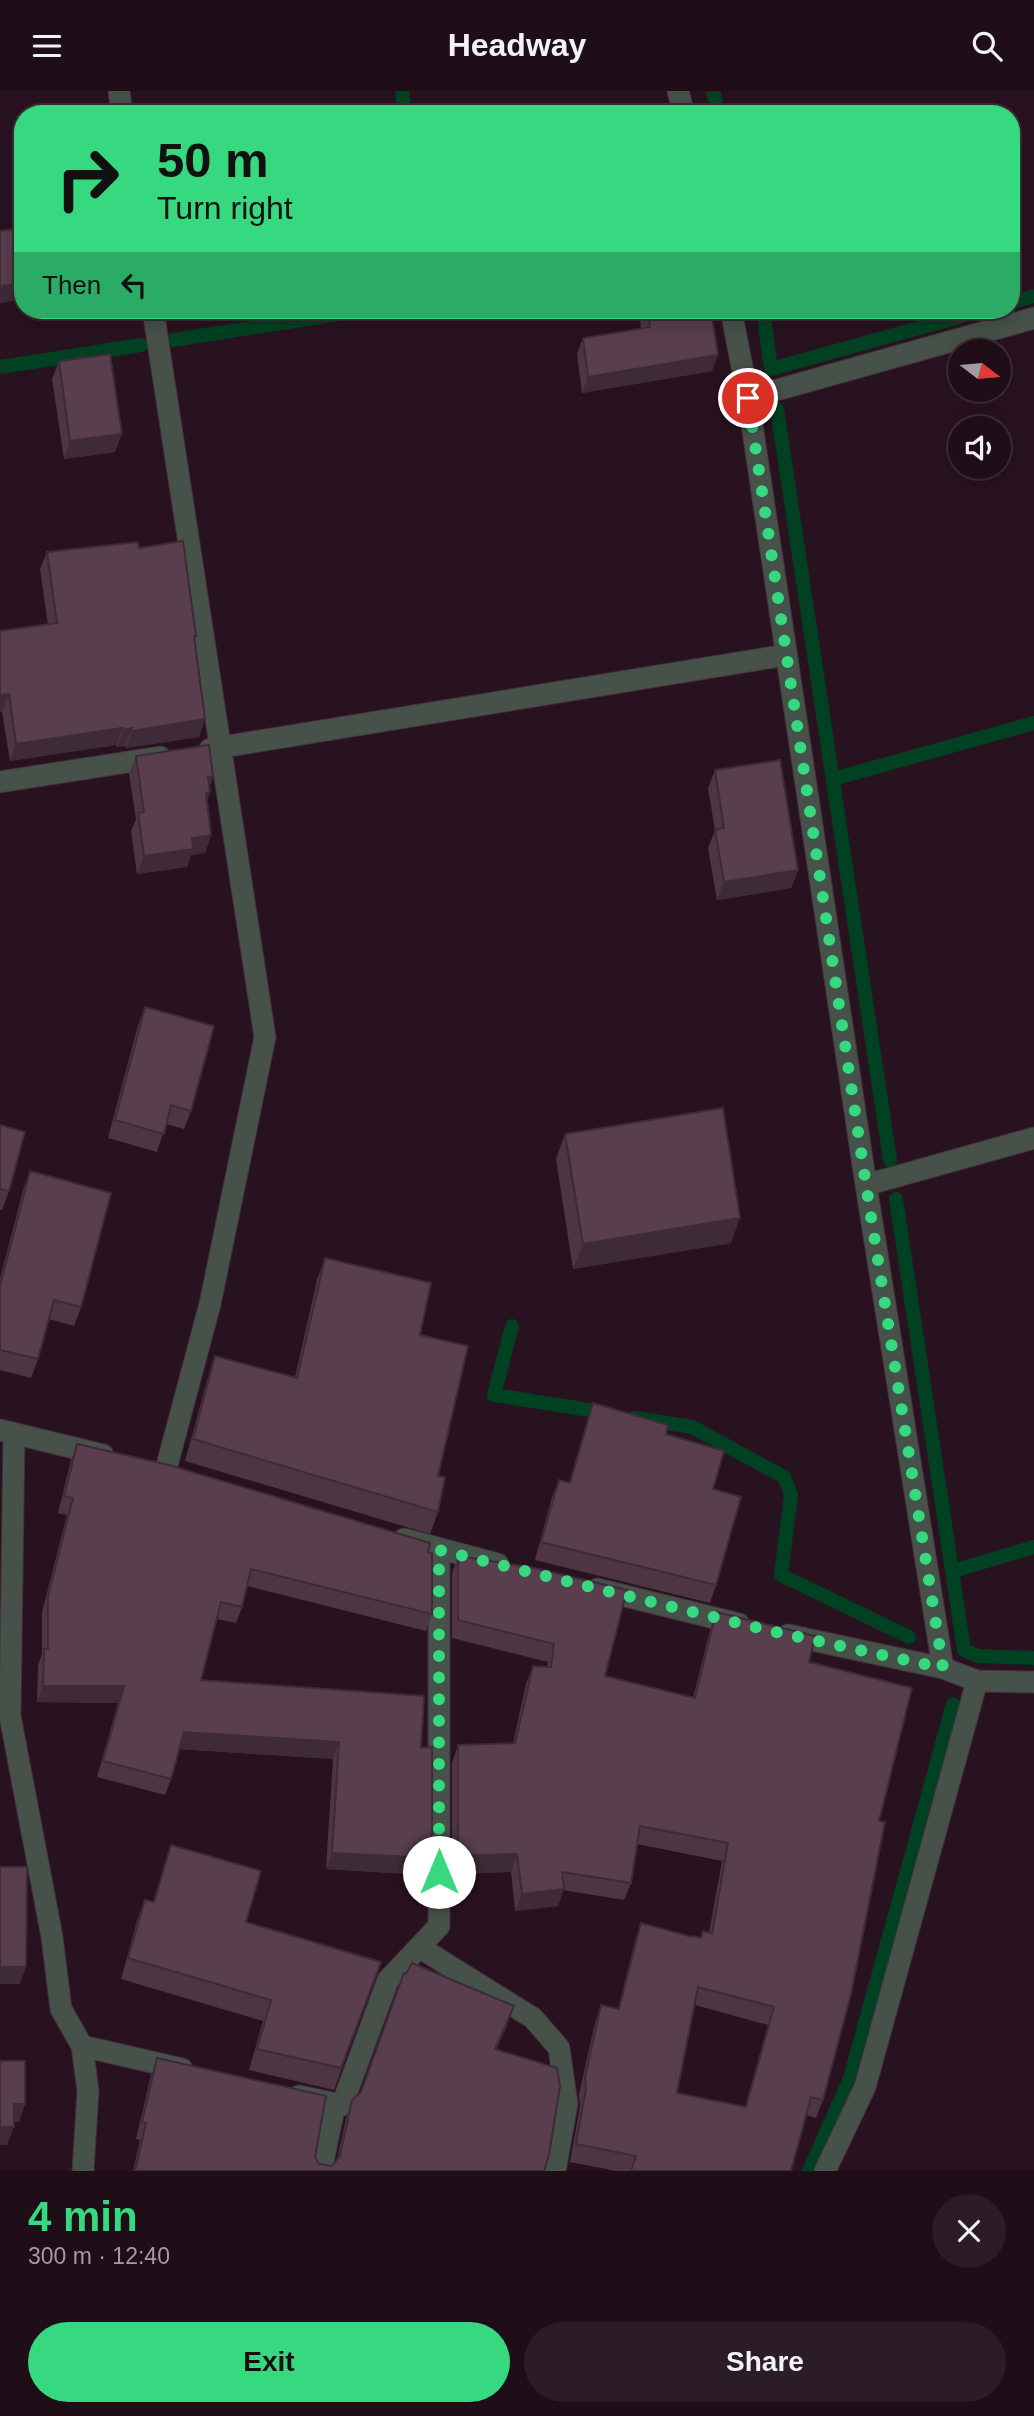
<!DOCTYPE html>
<html lang="en">
<head>
<meta charset="utf-8">
<style>
	:root { --surface:#1f0e18; --page:#2c1c25; --text:#f1f3f6; --muted:#a19ca2; --line:#3c2e37; --accent:#36d880 }
	body { margin:0; font-family:Arial,sans-serif; background:var(--page); color:var(--text); height:100vh; display:flex; flex-direction:column; font-size:26px; white-space:nowrap }
	* { box-sizing:border-box; margin:0 }
	p { font-size:23px; color:var(--muted) }
	.icon { flex:none; width:38px; height:38px; fill:none; stroke:currentColor; stroke-width:2; stroke-linecap:round; stroke-linejoin:round }
	.map { position:relative; height:2080px; overflow:hidden }
	.panel { display:flex; flex-direction:column; background:var(--surface); flex:1 }
	.panel>* { flex:none }
	.hud { position:absolute; left:14px; top:14px; width:1006px; height:214px; border-radius:28px; box-shadow:0 4px 18px #0003,0 0 0 2px var(--line); background:#36d880; color:#111; overflow:hidden }
	.needle { width:46px; rotate:106deg }
	.tools { position:absolute; left:948px; top:248px; display:grid; gap:14px }
	.tools a { display:grid; place-items:center; width:63px; height:63px; border-radius:50%; background:var(--surface); box-shadow:0 4px 18px #0003,0 0 0 2px var(--line); font-size:35px }
	.pin { position:absolute; display:grid; place-items:center; width:60px; height:60px; color:#fff; margin:-30px; border:4px solid #fff; border-radius:50%; box-shadow:0 2px 7px #0007 }
	.me { position:absolute; width:77px; margin:-38px; rotate:0deg; stroke-linejoin:round; filter:drop-shadow(0 0 5px #0008) }
	.turn { display:flex; align-items:center; gap:24px; height:147px; padding:0 28px; font-size:32px }
	.turn .icon { width:91px; height:91px; stroke-width:2.5 }
	.turn b { display:block; font-size:49px; line-height:60px }
	.then { display:flex; align-items:center; height:66px; padding:0 28px; background:#0003; gap:14px; font-size:26px }
	.round { display:grid; place-items:center; flex:none; width:74px; height:74px; border-radius:37px; background:var(--page) }
	.headline { display:flex; align-items:center; justify-content:space-between; height:119px; padding:0 28px }
	h1 { font-size:42px; font-weight:700; line-height:52px; color:var(--accent) }
	.action { display:flex; gap:14px; margin-top:auto; padding:14px 28px }
	.action a { flex:1; height:80px; border-radius:42px; background:var(--accent); color:#111; font-size:28px; font-weight:700; line-height:80px; text-align:center }
	.action a+a { background:var(--page); color:var(--text) }
	header { display:flex; justify-content:space-between; align-items:center; height:91px; padding:0 28px; background:var(--surface); font-size:32px; font-weight:700 }
	.map>svg:first-child { display:block }
</style>
</head>
<body>
<header><svg class="icon" aria-label="menu" viewBox="0 0 24 24"><path d="M4 6h16M4 12h16M4 18h16"/></svg>Headway<svg class="icon" aria-label="search" viewBox="0 0 24 24"><circle cx="10" cy="10" r="6"/><path d="M15 15l6 6"/></svg></header>
<div class="map">
<svg width="1034" height="2080" viewBox="0 0 1034 2080">
	<rect width="100%" height="100%" fill="#291220"/>
	<g fill="none" stroke-linecap="round" stroke-linejoin="round">
		<path stroke="#004121" stroke-width="14" d="M402,0L405,23
			M713,0L719,23
			M1012,211L1034,205
			M763,219L771,278L984,219
			M173,249L365,219
			M0,276L141,254
			M777,318L890,1069
			M833,688L1034,632
			M896,1108L964,1559L978,1565L1034,1567
			M512,1235L494,1304L608,1322
			M635,1327L692,1336L784,1386L791,1404L781,1484L909,1546
			M953,1480L1034,1456
			M809,2080L850,1987L953,1613"/>
		<g stroke="#442e3b" stroke-width="23">
			<path id="street" d="M119,0L122,23
				M678,0L684,23
				M153,219L265,946L210,1213L166,1378
				M731,219L748,307L866,1094L943,1577
				M748,307L1034,227
				M210,658L786,564
				M0,691L160,666
				M866,1094L1034,1047
				M0,1339L103,1364
				M14,1343L10,1625L52,1846L61,1918L82,1955L88,2000L83,2080
				M404,1448L498,1473
				M597,1498L739,1533
				M788,1544L943,1577L977,1590L1034,1591
				M419,1856L533,1927L559,1957L567,2013L555,2080
				M82,1955L182,1978
				M299,2005L342,2014L388,1889L439,1835V1459
				M321,2080L335,2013
				M825,2080L865,1996L977,1590"/>
		</g>
		<use href="#street" stroke="#465149" stroke-width="21"/>
	</g>
	<path fill="#4d3543" fill-rule="evenodd" d="M237,219H308L239,229Z
		M639,219H711L712,280L582,302L577,263L583,247L641,238Z
		M59,270L115,361L64,368L52,288Z
		M139,457L195,549L205,628L199,646L126,657L125,655L117,656L116,654L10,670L2,621L0,540L48,534L40,478L47,461Z
		M136,665L213,685L210,695L207,711L211,744L205,762L191,764L187,776L137,783L131,740L136,728L129,683Z
		M715,679L798,779L791,797L717,809L708,757L715,739L708,697Z
		M145,916L191,1020L184,1038L166,1033L157,1061L108,1047L138,934Z
		M0,1034L9,1100L2,1119H0Z
		M565,1043L731,1152L573,1178L556,1068Z
		M30,1080L81,1216L74,1235L49,1228L38,1268L31,1287L0,1279V1188L23,1099Z
		M325,1167L420,1244L438,1385V1421L430,1443L185,1370L208,1286L215,1265L295,1286L317,1189Z
		M593,1312L666,1343L713,1398L716,1494L710,1512L535,1469L552,1406L559,1389L569,1392L587,1330Z
		M77,1353L428,1461L432,1523L426,1540L247,1495L242,1516L236,1532L217,1528L201,1589L421,1657L432,1767L426,1784L326,1778L333,1668L179,1658L171,1688L165,1704L97,1686L118,1612L37,1611L38,1574L42,1563V1521L67,1424L58,1422L71,1369Z
		M458,1465L605,1585L693,1607L710,1539L716,1521L809,1571L879,1730L823,2009L816,2027L806,2024L791,2080H616L570,2071L580,2015L579,2003L595,1932L601,1914L618,1918L635,1850L641,1832L692,1846L700,1847L709,1842L722,1770L637,1753L631,1792L624,1809L563,1799L558,1815L515,1820L511,1781L452,1783V1672L458,1654L513,1652L526,1593L533,1575L547,1576L548,1571L452,1547V1482ZM695,1914L768,1934L745,2016L677,2002Z
		M171,1754L246,1831L381,1871L334,1999L249,1979L263,1930L121,1888L137,1830L145,1809L153,1811Z
		M508,1932L496,1959L544,2080H133L140,2049L136,2048L151,1984L157,1967L315,2066L319,2073L332,2075L337,2069L346,2027L352,2009Z"/>
	<path fill="#3e2b37" d="M23,192V209L0,212V195Z
		M243,219H308L239,229Z
		M718,264L712,280L582,302L588,286Z
		M122,343L115,361L64,368L70,350Z
		M9,603L2,621H0V604Z
		M205,628L199,646L126,657L132,640Z
		M123,637L116,654L10,670L16,653Z
		M132,637L125,655L117,656L123,639Z
		M213,685L207,702L210,701L204,720L208,686Z
		M211,744L205,762L191,764L187,776L137,783L144,765L192,747Z
		M798,779L791,797L717,809L724,791Z
		M740,1127L731,1152L573,1178L583,1153Z
		M43,1595H124L118,1612L37,1611Z
		M184,1641L339,1651L333,1668L178,1658Z
		M332,1762L432,1767L426,1784L326,1778Z
		M517,1763L511,1781L452,1783L458,1765Z
		M564,1798L558,1815L515,1820L522,1803Z
		M0,1876H26L20,1893H0Z
		M514,1915L508,1932L489,1976L495,1958Z
		M14,2013H25L19,2031H7Z
		M0,2036H14L7,2054H0Z"/>
	<path fill="#593e4e" stroke="#3e2b37" stroke-width="2" fill-rule="evenodd" d="M23,137V192L0,195V140Z
		M647,219H711L718,264L588,286L583,247L650,236Z
		M110,263L122,343L70,350L59,270Z
		M183,450L196,545H194L205,628L132,640V637L123,639V637L16,653L9,603L0,604V540L57,532L47,461L138,451L139,457Z
		M209,654L213,685L208,686L210,701L206,702L211,744L192,747L193,758L144,765L138,722L144,721L136,665Z
		M780,669L798,779L724,791L715,739L724,737L715,679Z
		M145,916L214,935L191,1020L171,1014L164,1043L115,1029Z
		M723,1017L740,1127L583,1153L565,1043Z
		M0,1034L25,1041L9,1100L0,1098Z
		M30,1080L111,1102L81,1216L54,1209L38,1268L0,1259V1195Z
		M325,1167L431,1192L420,1244L468,1255L438,1385L445,1386L438,1421L193,1348L215,1265L297,1287Z
		M593,1312L668,1334L666,1343L724,1360L713,1398L741,1406L716,1494L541,1451L559,1389L570,1392Z
		M77,1353L169,1374L430,1452L428,1461L432,1462V1523L251,1478L242,1516L221,1511L201,1589L424,1605L421,1657L432,1656V1767L332,1762L339,1651L184,1641L171,1688L103,1670L124,1595H43L44,1558H48V1505L73,1407L64,1405Z
		M458,1465L530,1476L627,1499L605,1585L695,1607L716,1521L815,1545L809,1571L912,1597L879,1730L885,1731L851,1903L823,2009L811,2006L791,2080H631L636,2065L576,2053L586,1998L585,1986L601,1914L619,1918L641,1832L692,1846L693,1845L701,1847L703,1840L712,1843L728,1752L640,1735L631,1792L562,1781L564,1798L522,1803L517,1763L458,1765V1654L515,1652L533,1575L551,1576L554,1553L458,1529ZM698,1896L774,1916L746,2016L677,2002Z
		M171,1754L261,1780L246,1831L381,1871L341,1977L257,1958L271,1909L128,1867L145,1809L154,1811Z
		M0,1776H27L26,1876H0Z
		M412,1872L514,1915L495,1958L557,1977L560,1995L549,2064L544,2080H135L146,2032L142,2031L157,1967L326,2005L315,2066L319,2073L332,2075L340,2065L352,2009L361,2001L404,1882L406,1883Z
		M0,1970H25V2013H14V2036H0Z"/>
	<g fill="none" stroke-linecap="round" stroke-linejoin="round">
		<path stroke="#36d880" stroke-width="12" stroke-dasharray="0 21.6" d="M439,1781V1459L771,1540L943,1577L866,1094L748,307"/>
	</g>
</svg>
<div class="tools">
<a><svg class="needle" viewBox="-14 -14 28 28"><path d="M0-13l5 13h-10z" fill="#e53935"/><path d="M0 13l5-13h-10z" fill="#a19ca2"/></svg></a>
<a><svg class="icon" aria-label="sound" viewBox="0 0 24 24"><path d="M4 9h4l5-4v14l-5-4H4zM17 9q2 3 0 6"/></svg></a>
</div>
<div class="pin" style="left:748px;top:307px;background:#d93025"><svg class="icon" aria-label="arrive" viewBox="0 0 24 24"><path d="M6 21V4h12l-3 4 3 4H6"/></svg></div>
<svg class="me" style="left:439px;top:1781px" viewBox="-20 -20 40 40"><circle r="19" fill="#fff"/><path d="M0-13L10 11 0 6-10 11z" fill="#36d880"/></svg>
<div class="hud">
<div class="turn"><svg class="icon" aria-label="right" viewBox="0 0 24 24"><path d="M7 20v-9h11M14 6l5 5-5 5"/></svg><div><b>50 m</b>Turn right</div></div>
<div class="then">Then<svg class="icon" aria-label="left" viewBox="0 0 24 24"><path d="M17 20v-9H6M10 6l-5 5 5 5"/></svg></div>
</div>
</div>
<section class="panel">
<div class="headline"><div><h1>4 min</h1><p>300 m · 12:40</p></div><a class="round"><svg class="icon" aria-label="close" viewBox="0 0 24 24"><path d="M6 6l12 12M18 6L6 18"/></svg></a></div>
<div class="action"><a>Exit</a><a>Share</a></div>
</section>
</body>
</html>
